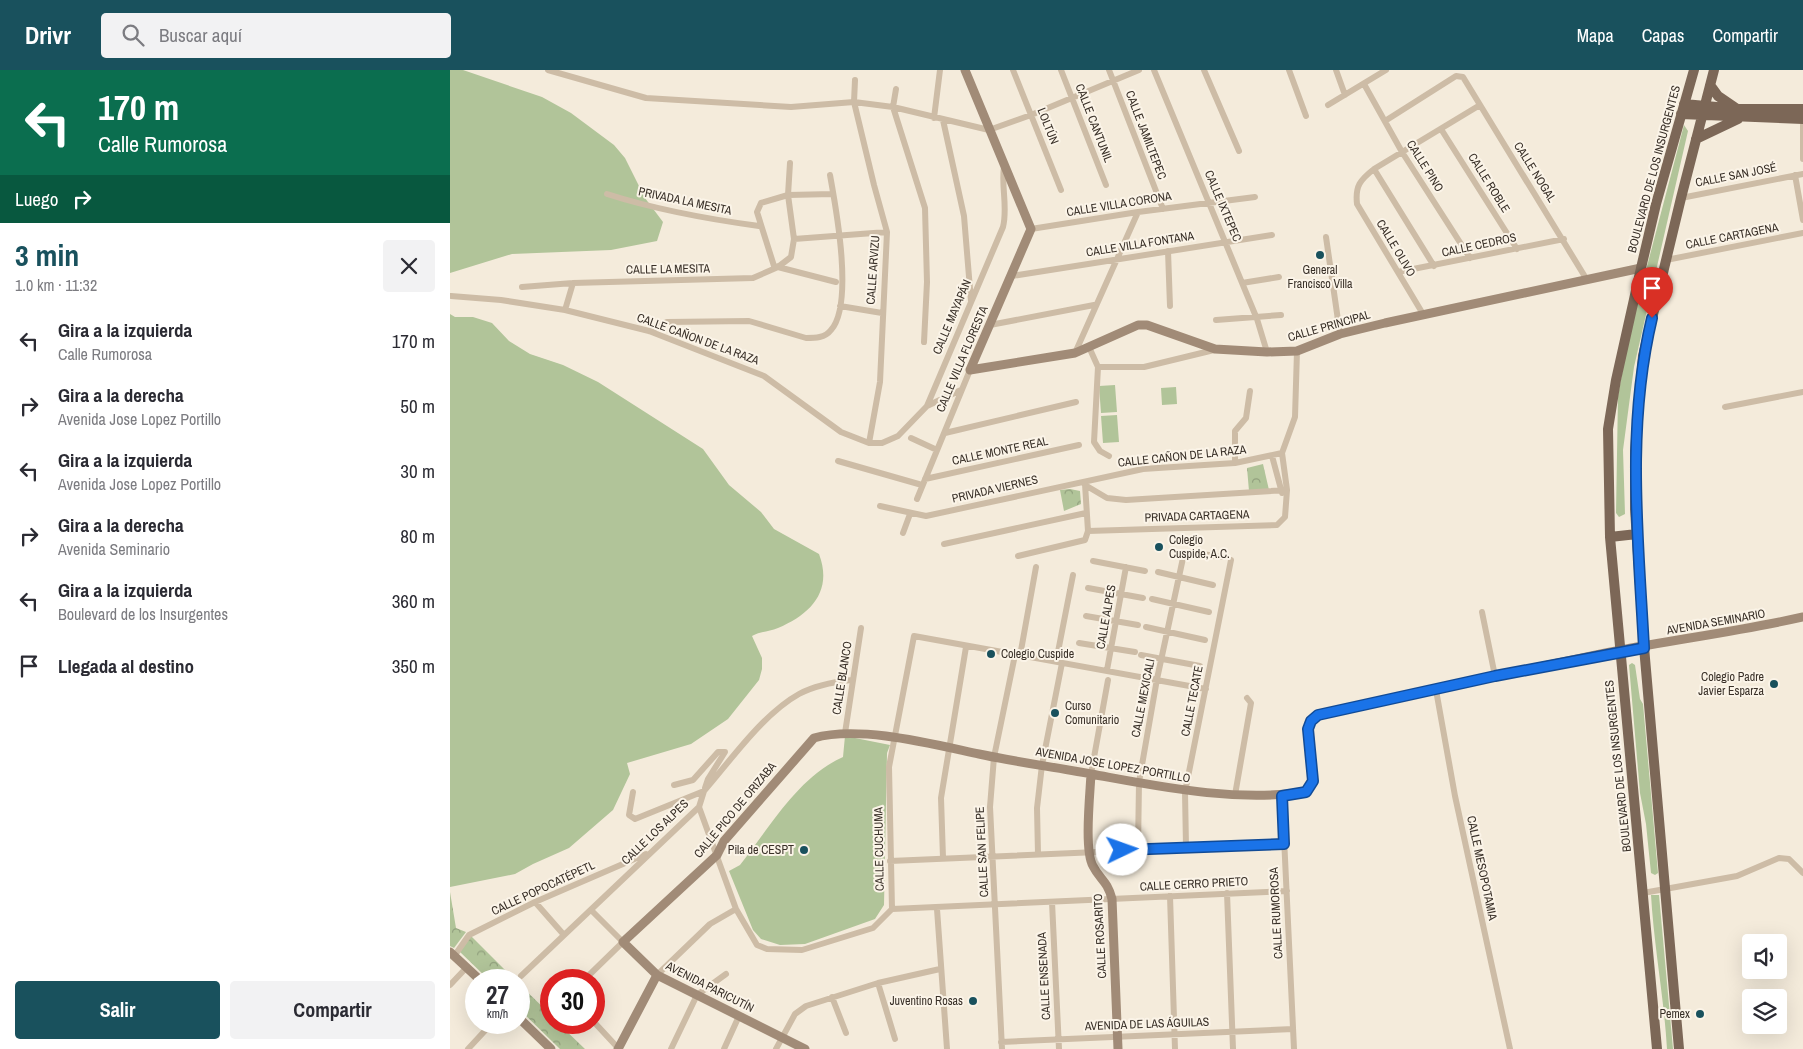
<!DOCTYPE html>
<html lang="es">
<head>
<meta charset="utf-8">
<style>
	:root { --surface:#fff; --page:#f2f2f3; --text:#2b2b33; --muted:#7c7c81; --accent:#19515d }
	body { margin:0; font-family:"Archivo Narrow",sans-serif; background:var(--page); color:var(--text); height:100vh; display:flex; flex-direction:column; font-size:19px; white-space:nowrap }
	* { box-sizing:border-box; margin:0 }
	p { font-size:16px; color:var(--muted) }
	.icon { flex:none; width:28px; height:28px; fill:none; stroke:currentColor; stroke-width:2; stroke-linecap:round; stroke-linejoin:round }
	.map { position:relative; flex:1; overflow:hidden }
	.side { display:flex; flex-direction:column; background:var(--surface); width:450px }
	.side>* { flex:none }
	.banner { background:#0b6e4f; color:#fff; overflow:hidden }
	.tools { position:absolute; left:1292px; top:864px; display:grid; gap:10px }
	.tools a { display:grid; place-items:center; width:45px; height:45px; border-radius:5px; background:var(--surface); box-shadow:0 5px 20px #0002; font-size:25px }
	.speed { position:absolute; left:15px; top:899px; display:flex; gap:10px; font-size:25px; font-weight:700; text-align:center }
	.speed>* { display:grid; place-content:center; width:65px; height:65px; border-radius:50%; background:var(--surface); box-shadow:0 5px 20px #0002; line-height:1 }
	.speed small { font-size:12px; font-weight:400 }
	.speed .limit { border:8px solid #d22; background:#fff; color:#111 }
	.pin { position:absolute; display:grid; place-items:center; width:42px; height:42px; color:#fff; margin:-51px -21px; border-radius:50% 50% 50% 0; rotate:-45deg; box-shadow:0 0 5px #0007 }
	.pin .icon { rotate:45deg }
	.me { position:absolute; width:55px; margin:-28px; rotate:87deg; stroke-linejoin:round; filter:drop-shadow(0 0 4px #0008) }
	.turn { display:flex; align-items:center; gap:18px; height:105px; padding:0 15px; font-size:22px }
	.turn .icon { width:65px; height:65px; stroke-width:2.5 }
	.turn b { display:block; font-size:35px; line-height:42px }
	.then { display:flex; align-items:center; height:48px; padding:0 15px; background:#0003; gap:10px; font-size:19px }
	.round { display:grid; place-items:center; flex:none; width:52px; height:52px; border-radius:5px; background:var(--page) }
	.headline { display:flex; align-items:center; justify-content:space-between; height:85px; padding:0 15px }
	h1 { font-size:30px; font-weight:700; line-height:38px; color:var(--accent) }
	.button { display:flex; gap:10px; margin-top:auto; padding:10px 15px }
	.button a { flex:1; height:58px; border-radius:5px; background:var(--accent); color:#fff; font-size:20px; font-weight:700; line-height:58px; text-align:center }
	.button a+a { background:var(--page); color:var(--text) }
	ul { padding:0; list-style:none }
	li { display:flex; align-items:center; gap:15px; height:65px; padding:0 15px }
	li div { flex:1 }
	li b { display:block; font-size:19px }
	li em { font-style:normal }
	header { display:flex; align-items:center; gap:30px; box-sizing:border-box; height:70px; padding:0 25px; background:var(--accent); color:#fff }
	header strong { font-size:24px }
	nav { display:flex; gap:28px; margin-inline-start:auto; font-size:18px }
	.search { width:350px; height:45px; background:var(--page); display:flex; align-items:center; gap:12px; box-sizing:border-box; padding:0 18px; border-radius:5px; color:var(--muted); font-size:19px }
	main { display:flex; flex:1; min-height:0 }
	.map>svg:first-child { display:block }
</style>
</head>
<body>
<header>
<strong>Drivr</strong>
<div class="search"><svg class="icon" aria-label="search" viewBox="0 0 24 24"><circle cx="10" cy="10" r="6"/><path d="M15 15l6 6"/></svg>Buscar aquí</div>
<nav><a>Mapa</a><a>Capas</a><a>Compartir</a></nav>
</header>
<main>
<section class="side">
<div class="banner">
<div class="turn"><svg class="icon" aria-label="left" viewBox="0 0 24 24"><path d="M17 20v-9H6M10 6l-5 5 5 5"/></svg><div><b>170 m</b>Calle Rumorosa</div></div>
<div class="then">Luego<svg class="icon" aria-label="right" viewBox="0 0 24 24"><path d="M7 20v-9h11M14 6l5 5-5 5"/></svg></div>
</div>
<div class="headline"><div><h1>3 min</h1><p>1.0 km · 11:32</p></div><a class="round"><svg class="icon" aria-label="close" viewBox="0 0 24 24"><path d="M6 6l12 12M18 6L6 18"/></svg></a></div>
<ul>
<li><svg class="icon" aria-label="left" viewBox="0 0 24 24"><path d="M17 20v-9H6M10 6l-5 5 5 5"/></svg><div><b>Gira a la izquierda</b><p>Calle Rumorosa</p></div><em>170 m</em></li>
<li><svg class="icon" aria-label="right" viewBox="0 0 24 24"><path d="M7 20v-9h11M14 6l5 5-5 5"/></svg><div><b>Gira a la derecha</b><p>Avenida Jose Lopez Portillo</p></div><em>50 m</em></li>
<li><svg class="icon" aria-label="left" viewBox="0 0 24 24"><path d="M17 20v-9H6M10 6l-5 5 5 5"/></svg><div><b>Gira a la izquierda</b><p>Avenida Jose Lopez Portillo</p></div><em>30 m</em></li>
<li><svg class="icon" aria-label="right" viewBox="0 0 24 24"><path d="M7 20v-9h11M14 6l5 5-5 5"/></svg><div><b>Gira a la derecha</b><p>Avenida Seminario</p></div><em>80 m</em></li>
<li><svg class="icon" aria-label="left" viewBox="0 0 24 24"><path d="M17 20v-9H6M10 6l-5 5 5 5"/></svg><div><b>Gira a la izquierda</b><p>Boulevard de los Insurgentes</p></div><em>360 m</em></li>
<li><svg class="icon" aria-label="arrive" viewBox="0 0 24 24"><path d="M6 21V4h12l-3 4 3 4H6"/></svg><div><b>Llegada al destino</b></div><em>350 m</em></li>
</ul>
<div class="button"><a>Salir</a><a>Compartir</a></div>
</section>
<div class="map">
<svg width="1353" height="979" viewBox="0 0 1353 979">
	<defs>
		<pattern id="park-crowns" width="20" height="18" patternUnits="userSpaceOnUse" patternTransform="scale(1.25)"><rect width="20" height="18" fill="#b1c499"/><path d="M2 6a3 3 0 1 1 6 0M12 15a3 3 0 1 1 6 0" fill="none" stroke="#91a07d"/></pattern>
	</defs>
	<rect width="100%" height="100%" fill="#f4ebdb"/>
	<path fill="#b1c499" d="M0,0H13L92,27L121,43L164,75L175,88L195,128L213,152L207,171L161,180L62,184L0,203Z
		M1234,55L1238,61L1184,297L1173,380L1175,444L1169,447L1166,443L1168,326L1179,265Z
		M0,244L5,247H23L42,253L59,271L80,284L113,295L148,312L253,379L279,415L311,442L324,459L369,484C383,521 361,544 328,558C319,562 311,561 302,566L312,588V599L309,610L278,649L241,674L177,693L180,704L163,740L119,778L83,794L65,804L0,817Z
		M665,315L667,342L651,343L649,316Z
		M726,317L727,334L712,335L711,318Z
		M667,345L669,372L653,373L651,346Z
		M1182,593L1185,595L1190,629L1193,634L1208,803L1205,805L1201,803L1196,754L1190,723L1179,595Z
		M395,666L440,675L437,683L434,835L425,849L355,874L330,875L311,869L303,860L279,801L290,795C320,757 348,707 393,687Z
		M1201,825H1209L1223,979H1217C1214,927 1204,877 1201,825Z"/>
	<path fill="url(#park-crowns)" d="M813,394L819,420L799,421L797,398Z
		M620,419L630,421L631,434L614,441L610,420Z
		M0,822L6,858L16,862L4,878L0,876Z
		M21,866L65,910H39L10,882Z
		M69,914L101,945V952L108,953L135,979H110L69,939Z"/>
	<g fill="none" stroke-linecap="round" stroke-linejoin="round">
		<path stroke="#cdbca6" stroke-width="6" d="M98,0L196,28L341,37L404,32L443,37L539,60L581,45L689,0
			M563,0L611,120
			M611,0L656,115
			M659,0L713,139
			M704,0L807,249L817,282
			M754,0L789,81
			M839,0L856,46
			M886,0L895,25
			M405,10L404,32L424,115L437,162L430,312L419,373
			M914,14L952,82L1020,188
			M446,19L443,37L475,138L477,212L474,272
			M878,35L936,0
			M484,48L490,0
			M493,50L514,146L521,231
			M935,51L1006,6L1013,7L1137,210
			M991,59L1067,179
			M1353,89V55
			M924,99L984,196
			M1345,105L1353,150
			M157,124C207,140 257,149 309,156
			M383,124L338,125L311,133L307,142L324,196L386,212
			M1231,128L1353,104
			M581,159L688,142L805,127
			M876,167L890,264
			M344,169L437,162
			M718,181L720,236
			M1216,190L1353,163
			M948,202L1114,169
			M562,206L822,165
			M792,213L829,207
			M72,217L123,213L303,208L328,197L341,187L344,169L338,125L340,93
			M1,226L51,230L115,240L199,261L314,306L391,362L419,373H432L448,366L477,336L553,157C558,137 551,117 554,97
			M390,236L432,243
			M115,240L123,213
			M973,244L907,134C905,116 910,110 924,99L1030,35
			M766,250L831,245
			M540,255L644,235
			M199,261L217,252L299,251L356,268C365,268 375,268 381,260C404,234 386,138 380,105
			M639,277L648,297L644,372L650,381L659,386
			M625,283L688,142
			M648,297H694L764,280
			M477,336L511,320
			M1275,337L1353,322
			M495,363L626,332
			M461,368L487,380
			M822,386L832,423
			M388,391L472,415
			M785,393V361L796,348L800,321
			M475,409L629,375
			M635,415L657,428L676,430L837,420
			M467,429L520,300
			M430,436L476,446L693,399L785,393L832,383
			M638,461L827,455L835,447L837,420L832,383L845,347L847,281
			M453,463L460,444
			M494,474L636,443
			M568,486L635,470L638,461L635,414
			M643,491L695,501
			M708,502L763,515
			M638,518L693,528
			M702,529L759,542
			M1032,542L1045,606
			M636,546L688,555
			M696,557L755,570
			M629,573L685,582
			M691,585L750,596
			M570,586L586,497
			M606,592L623,505
			M657,600L676,497
			M986,620L1005,726L1060,979
			M395,663L411,558
			M641,704L658,610
			M224,715L243,710L268,682H275L258,709L255,718
			M183,722L179,745L185,749L254,721
			M785,725L801,633L797,628
			M832,725L844,979
			M249,737L286,839L307,875L317,879L352,880L423,858L442,839L439,697L464,566L756,619
			M736,777L735,722L781,490
			M688,779L689,712L707,609L733,488L739,482L772,487
			M588,784L587,738L592,695L612,593
			M493,788L491,728L516,577
			M440,791L834,774
			M777,823L783,979
			M1193,823L1287,806L1329,788L1339,789L1353,803
			M720,826L725,979
			M85,832L114,865
			M602,832L609,979
			M442,839L837,821
			M487,839L497,979
			M5,885L19,865L85,832L196,784
			M207,905L260,854L286,839
			M71,906L249,737L254,721C281,690 313,644 349,624C366,615 383,612 401,610
			M134,910L173,872L142,841
			M428,913L445,969
			M0,915L17,897
			M382,927L396,963
			M144,952L169,979
			M551,972L843,959
			M18,979L43,952
			M221,979L247,925L276,904
			M274,979L289,946
			M326,979L345,944L356,936L428,913L490,899
			M552,979L540,737L544,687L565,585"/>
		<path stroke="#a18b77" stroke-width="9" d="M515,0L581,159L520,300
			M520,300L625,283L688,255H697L765,279L817,282L847,281L890,264L935,253L1191,198
			M641,704C640,724 634,781 643,796C650,810 657,810 662,829L668,979
			M0,882L30,910
			M69,948L101,979
			M168,979L207,905
			M355,979L207,905L173,872L267,785L274,771L364,668C409,655 482,674 529,684C566,692 604,697 641,704C713,717 783,732 856,722L863,711L859,659L861,651L868,645C968,624 1066,601 1166,581C1228,569 1291,561 1353,547"/>
		<path stroke="#7c6757" stroke-width="10" d="M1260,15L1268,26L1287,39
			M1234,34L1288,39H1353
			M1231,44L1353,49
			M1246,69L1288,49
			M1160,467L1187,464
			M1207,979L1160,467L1158,359L1166,310L1191,198L1206,134L1244,0
			M1229,979L1194,577L1185,439V381L1193,286L1231,128L1264,0"/>
	</g>
	<g fill="none" stroke-linecap="round" stroke-linejoin="round">
		<g stroke="#114b97" stroke-width="12">
			<path id="route" d="M672,780L834,774L832,726L856,722L863,711L858,659L861,651L868,645L1045,606L1194,578C1188,466 1176,357 1202,248"/>
		</g>
		<use href="#route" stroke="#1a73e8" stroke-width="9"/>
	</g>
	<g fill="#19515d" stroke="#fbf4e8" stroke-width="2">
		<circle cx="870" cy="185" r="5"/>
		<circle cx="709" cy="477" r="5"/>
		<circle cx="541" cy="584" r="5"/>
		<circle cx="1324" cy="614" r="5"/>
		<circle cx="605" cy="643" r="5"/>
		<circle cx="354" cy="780" r="5"/>
		<circle cx="523" cy="931" r="5"/>
		<circle cx="1250" cy="944" r="5"/>
	</g>
	<g text-anchor="middle" dominant-baseline="central" stroke-width="4" stroke-linejoin="round" paint-order="stroke">
		<g font-size="12" fill="#382f27" stroke="#fbf4e8">
			<text transform="translate(644 53) rotate(69)">CALLE CANTUNIL</text>
			<text transform="translate(598 56) rotate(68)">LOLTÚN</text>
			<text transform="translate(696 65) rotate(69)">CALLE JAMILTEPEC</text>
			<text transform="translate(975 96) rotate(58)">CALLE PINO</text>
			<text transform="translate(1204 99) rotate(-75)">BOULEVARD DE LOS INSURGENTES</text>
			<text transform="translate(1085 102) rotate(58)">CALLE NOGAL</text>
			<text transform="translate(1286 105) rotate(-11)">CALLE SAN JOSÉ</text>
			<text transform="translate(1039 113) rotate(58)">CALLE ROBLE</text>
			<text transform="translate(235 131) rotate(12)">PRIVADA LA MESITA</text>
			<text transform="translate(669 134) rotate(-9)">CALLE VILLA CORONA</text>
			<text transform="translate(773 136) rotate(67)">CALLE IXTEPEC</text>
			<text transform="translate(1282 166) rotate(-11)">CALLE CARTAGENA</text>
			<text transform="translate(690 174) rotate(-9)">CALLE VILLA FONTANA</text>
			<text transform="translate(1029 175) rotate(-12)">CALLE CEDROS</text>
			<text transform="translate(946 178) rotate(59)">CALLE OLIVO</text>
			<text transform="translate(218 199) rotate(-1)">CALLE LA MESITA</text>
			<text transform="translate(423 200) rotate(-86)">CALLE ARVIZU</text>
			<text transform="translate(502 247) rotate(-67)">CALLE MAYAPÁN</text>
			<text transform="translate(879 256) rotate(-16)">CALLE PRINCIPAL</text>
			<text transform="translate(248 269) rotate(20)">CALLE CAÑON DE LA RAZA</text>
			<text transform="translate(512 289) rotate(-67)">CALLE VILLA FLORESTA</text>
			<text transform="translate(550 381) rotate(-12)">CALLE MONTE REAL</text>
			<text transform="translate(732 386) rotate(-6)">CALLE CAÑON DE LA RAZA</text>
			<text transform="translate(545 419) rotate(-13)">PRIVADA VIERNES</text>
			<text transform="translate(747 446) rotate(-2)">PRIVADA CARTAGENA</text>
			<text transform="translate(656 547) rotate(-80)">CALLE ALPES</text>
			<text transform="translate(1266 552) rotate(-10)">AVENIDA SEMINARIO</text>
			<text transform="translate(392 608) rotate(-81)">CALLE BLANCO</text>
			<text transform="translate(693 628) rotate(-79)">CALLE MEXICALI</text>
			<text transform="translate(742 631) rotate(-79)">CALLE TECATE</text>
			<text transform="translate(663 695) rotate(10)">AVENIDA JOSE LOPEZ PORTILLO</text>
			<text transform="translate(1168 696) rotate(-96)">BOULEVARD DE LOS INSURGENTES</text>
			<text transform="translate(285 740) rotate(-50)">CALLE PICO DE ORIZABA</text>
			<text transform="translate(205 762) rotate(-44)">CALLE LOS ALPES</text>
			<text transform="translate(429 779) rotate(-91)">CALLE CUCHUMA</text>
			<text transform="translate(532 782) rotate(-93)">CALLE SAN FELIPE</text>
			<text transform="translate(1032 798) rotate(78)">CALLE MESOPOTAMIA</text>
			<text transform="translate(744 814) rotate(-3)">CALLE CERRO PRIETO</text>
			<text transform="translate(93 818) rotate(-25)">CALLE POPOCATÉPETL</text>
			<text transform="translate(826 843) rotate(-93)">CALLE RUMOROSA</text>
			<text transform="translate(650 866) rotate(-93)">CALLE ROSARITO</text>
			<text transform="translate(594 906) rotate(-93)">CALLE ENSENADA</text>
			<text transform="translate(260 917) rotate(27)">AVENIDA PARICUTÍN</text>
			<text transform="translate(697 954) rotate(-2)">AVENIDA DE LAS ÁGUILAS</text>
		</g>
		<g font-size="12" fill="#382f27" stroke="#fbf4e8" text-anchor="end">
			<text x="870" y="200" text-anchor="middle">General<tspan x="870" dy="14">Francisco Villa</tspan></text>
			<text x="719" y="470" text-anchor="start">Colegio<tspan x="719" dy="14">Cuspide, A.C.</tspan></text>
			<text x="551" y="584" text-anchor="start">Colegio Cuspide</text>
			<text x="1314" y="607">Colegio Padre<tspan x="1314" dy="14">Javier Esparza</tspan></text>
			<text x="615" y="636" text-anchor="start">Curso<tspan x="615" dy="14">Comunitario</tspan></text>
			<text x="344" y="780">Pila de CESPT</text>
			<text x="513" y="931">Juventino Rosas</text>
			<text x="1240" y="944">Pemex</text>
		</g>
	</g>
</svg>
<div class="tools">
<a><svg class="icon" aria-label="sound" viewBox="0 0 24 24"><path d="M4 9h4l5-4v14l-5-4H4zM17 9q2 3 0 6"/></svg></a>
<a><svg class="icon" aria-label="layers" viewBox="0 0 24 24"><path d="M12 4l9 5-9 5-9-5zM3 14l9 5 9-5"/></svg></a>
</div>
<div class="speed"><div>27<small>km/h</small></div><div class="limit">30</div></div>
<div class="pin" style="left:1202px;top:248px;background:#d93025"><svg class="icon" aria-label="arrive" viewBox="0 0 24 24"><path d="M6 21V4h12l-3 4 3 4H6"/></svg></div>
<svg class="me" style="left:672px;top:780px" viewBox="-20 -20 40 40"><circle r="19" fill="#fff"/><path d="M0-13L10 11 0 6-10 11z" fill="#1a73e8"/></svg>
</div>
</main>
</body>
</html>
